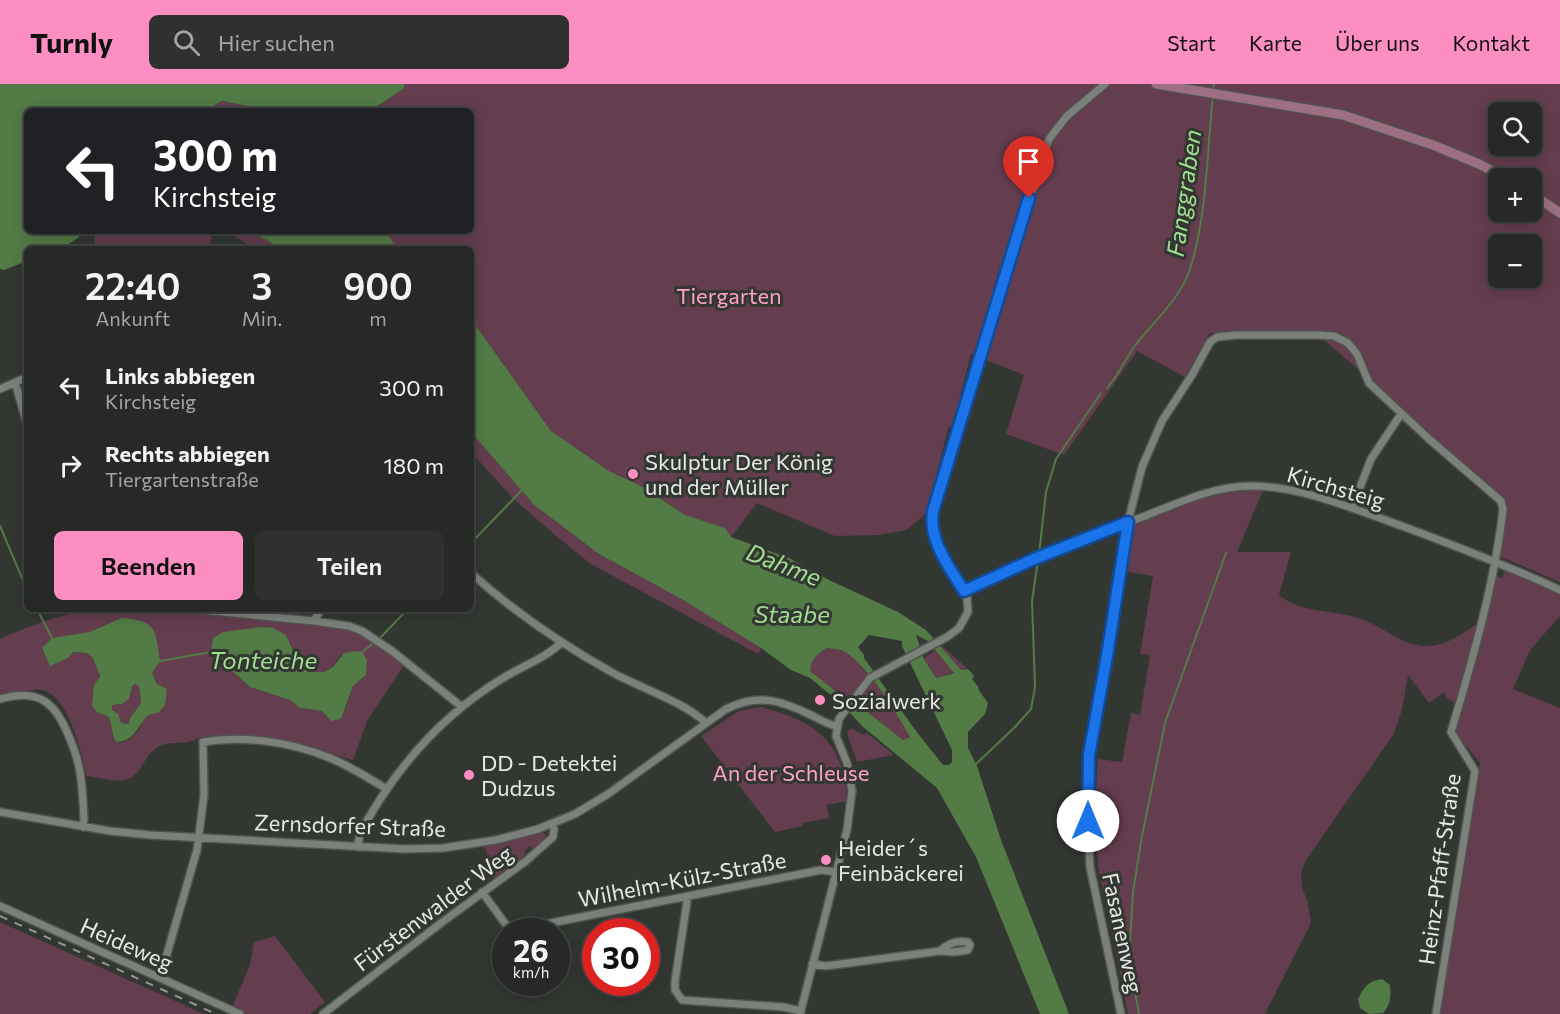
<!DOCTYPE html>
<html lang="de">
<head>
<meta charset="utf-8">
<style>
	:root { --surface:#262926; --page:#2e312e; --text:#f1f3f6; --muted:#a4a6a7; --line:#424543; --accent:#fd8ec1 }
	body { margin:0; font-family:Commissioner,sans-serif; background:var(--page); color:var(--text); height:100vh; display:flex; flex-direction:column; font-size:22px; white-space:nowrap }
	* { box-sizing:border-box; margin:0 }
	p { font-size:20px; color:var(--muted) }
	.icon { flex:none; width:33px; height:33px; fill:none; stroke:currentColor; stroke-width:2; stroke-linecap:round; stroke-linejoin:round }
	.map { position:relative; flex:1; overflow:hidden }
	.drawer { position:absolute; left:24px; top:162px; width:450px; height:366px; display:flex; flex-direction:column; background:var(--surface); border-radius:9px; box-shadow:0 3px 15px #0003,0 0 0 2px var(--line) }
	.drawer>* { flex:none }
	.guide { position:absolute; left:24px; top:24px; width:450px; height:126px; border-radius:9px; box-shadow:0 3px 15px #0003,0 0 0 2px var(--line); background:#202124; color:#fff; overflow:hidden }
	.buttons { position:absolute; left:1488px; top:18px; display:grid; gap:12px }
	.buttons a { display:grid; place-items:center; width:54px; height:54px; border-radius:9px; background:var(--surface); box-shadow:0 3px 15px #0003,0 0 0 2px var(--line); font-size:30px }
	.speed { position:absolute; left:492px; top:834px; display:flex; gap:12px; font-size:30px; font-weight:700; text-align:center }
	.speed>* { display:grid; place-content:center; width:78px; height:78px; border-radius:50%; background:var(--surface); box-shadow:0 3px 15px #0003,0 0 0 2px var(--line); line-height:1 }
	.speed small { font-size:15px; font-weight:400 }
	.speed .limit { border:9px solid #d22; background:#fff; color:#111 }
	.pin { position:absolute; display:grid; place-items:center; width:51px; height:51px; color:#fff; margin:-62px -26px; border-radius:50% 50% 50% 0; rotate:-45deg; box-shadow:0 0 6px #0007 }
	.pin .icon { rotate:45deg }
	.me { position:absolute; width:66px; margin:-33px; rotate:0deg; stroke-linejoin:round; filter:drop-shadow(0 0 4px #0008) }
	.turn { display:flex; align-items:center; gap:21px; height:126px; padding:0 30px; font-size:27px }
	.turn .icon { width:78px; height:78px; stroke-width:2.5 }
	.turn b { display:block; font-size:42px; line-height:51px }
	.eta { display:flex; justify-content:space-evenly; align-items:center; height:102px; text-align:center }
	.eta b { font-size:36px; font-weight:600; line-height:42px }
	.primary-button { display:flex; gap:12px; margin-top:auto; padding:12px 30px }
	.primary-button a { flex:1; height:69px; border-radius:9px; background:var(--accent); color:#111; font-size:24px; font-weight:600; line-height:69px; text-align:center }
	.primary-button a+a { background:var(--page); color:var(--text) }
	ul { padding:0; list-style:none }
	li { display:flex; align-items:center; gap:18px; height:78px; padding:0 30px }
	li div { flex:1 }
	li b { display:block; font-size:22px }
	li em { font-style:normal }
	header { display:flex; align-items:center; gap:36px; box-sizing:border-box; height:84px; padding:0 30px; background:var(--accent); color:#111 }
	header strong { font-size:28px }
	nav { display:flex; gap:33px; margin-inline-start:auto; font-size:21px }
	.search { width:420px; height:54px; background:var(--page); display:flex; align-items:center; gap:15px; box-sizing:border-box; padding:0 21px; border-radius:9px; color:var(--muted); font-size:22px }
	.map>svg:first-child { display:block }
</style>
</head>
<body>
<header>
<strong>Turnly</strong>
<div class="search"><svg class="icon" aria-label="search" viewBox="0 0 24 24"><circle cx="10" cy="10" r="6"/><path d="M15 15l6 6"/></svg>Hier suchen</div>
<nav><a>Start</a><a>Karte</a><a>Über uns</a><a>Kontakt</a></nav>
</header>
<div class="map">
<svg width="1560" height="930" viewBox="0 0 1560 930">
	<rect width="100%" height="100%" fill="#333732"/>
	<path fill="#643d4e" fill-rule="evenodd" d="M405,0H1560V498L1499,472L1508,421L1415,340L1400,321L1316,249H1210L1185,293L1137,267L1064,371L1006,350L1024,291L971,270L953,340L948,345L927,429L906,446L878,451L835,452L757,419L731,453L724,444L685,431L641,402L609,387L551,347L471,235V165L395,164L386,147H471V27H370L403,5ZM1498,28H1532V62H1498ZM1498,94H1532V128H1498ZM1498,160H1532V194H1498Z
		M222,17L273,27H212L213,22Z
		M94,147H213L209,165H95Z
		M215,147H251L281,165H256L234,152Z
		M471,348L534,421L599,470L683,516L761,564L758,570L591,480L556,452L513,414L471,368Z
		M1264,404L1237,468H1291L1279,511C1301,530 1332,525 1358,534C1384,542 1403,564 1431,562C1449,560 1463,549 1477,540L1457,621L1447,614L1444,608L1429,619L1408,591L1402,626L1393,651L1306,776L1301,788L1302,805L1307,815L1311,839L1265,930H1128L1098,782L1094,735L1098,675L1122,678L1131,629L1140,631L1150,571L1140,570L1153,492L1124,487L1131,443L1138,438C1179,422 1219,405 1264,404Z
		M1506,484L1560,508V532L1530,566L1513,605L1560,624V930H1432L1446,838H1453L1480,679L1454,647L1496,492L1502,494Z
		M90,525H155L347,545C370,552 386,566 404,581L368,635L353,676L289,658L200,653C189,662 173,656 160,662C144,669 142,693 124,696C112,698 98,693 86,692C83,670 67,608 41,606C27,604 13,611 0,615V555C29,542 58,531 90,525ZM121,534L156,582L152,589L157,600C153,615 141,652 126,657C123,659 120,658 116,658C111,649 113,641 108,632L98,629C93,614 90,606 100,592L93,574L88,569L72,568L52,554L90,548ZM261,543L286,551C292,565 309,599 329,585C334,581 338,575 342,570L366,591L353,602L345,626L331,636L322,627L300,624L291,616L250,603L211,568L248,546Z
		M942,562L967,584L936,594L924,574Z
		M827,564C833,565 840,565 845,568C868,582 896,628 910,652L904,657L861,623L854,622L809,587C810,577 817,569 827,564Z
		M135,600L139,601L141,619L130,634L129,640L121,639L112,626V621L122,620L132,601Z
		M760,623C797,632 831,646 842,685C845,696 847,706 846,717L827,721L829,734L802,739L803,742L775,748L701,652L739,627Z
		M853,645L864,651L867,649L894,671L857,678L847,649L848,646Z
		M542,748L547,752L533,766L530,762L524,767L526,770C521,774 520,780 512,780L494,795V789L484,762Z
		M0,838L204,930H0Z
		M275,852L325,918L310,930H249L232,923L250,881L254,858Z"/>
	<path fill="#527b46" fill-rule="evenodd" d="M0,0H405L403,5L370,27H273L222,17L213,22L212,27H27V147H86C64,167 56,165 27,165V177L4,186L0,185Z
		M251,147H386L397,165H281Z
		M471,235L551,347L609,387L641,402L685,431L725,444L731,453L789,474L827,495L898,528L926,546L961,586L968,585L974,592L972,595L979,604L978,605L988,619L985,630L968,648V664L977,682L1001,756L1069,930H1040L976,773L937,704L862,642L842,620L810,594L791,586L761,564L683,516L599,470L534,421L471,348ZM869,551L902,557V562L952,666V678L949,681H943L916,647L864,574V571L858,563ZM916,551L928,557L954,589L936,594L924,575ZM827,564C833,565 840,565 845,568C868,582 896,628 910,653L903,656L861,623L854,622L810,587C810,577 818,569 827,564Z
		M121,534C157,537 155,544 160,577L152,589L157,600L167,605L165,621L158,629L148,631C137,643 134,658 116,658C111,649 113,641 108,632L98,629L92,622L94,601L100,592L93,574L87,569L73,568L68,574L50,582L42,564L52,554L90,548ZM135,600L139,602L141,619L130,634L129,640L121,639L118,630L112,626V621L122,620L129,615L132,602Z
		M261,543L273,544L286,551C292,565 307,597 328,586C345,576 335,565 362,568L367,576L366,591L353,602L341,635L331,637L322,627L300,624L290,616L250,603L211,568L213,554L223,548Z
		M1382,895L1390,901C1391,911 1391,921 1383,929L1369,930L1360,924L1358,915C1364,903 1368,897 1382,895Z"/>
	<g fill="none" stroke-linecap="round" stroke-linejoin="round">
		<path stroke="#527b46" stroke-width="2" d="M1213,6L1214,0
			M1107,304C1119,291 1126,273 1137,259C1156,236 1181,213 1190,185C1207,133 1207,66 1213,12
			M0,442L27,506
			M471,459L523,405
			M1039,471L1046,408L1056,375L1101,309
			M37,525L52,554
			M379,555L408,525
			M362,568L374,559
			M160,577L211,568
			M975,681L1015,643L1031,625L1035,603L1032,517L1038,476
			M1139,930L1129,875L1133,808L1142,752L1165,639L1226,469"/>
		<g stroke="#50534f" stroke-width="10">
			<path id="minor" d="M15,298L27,340
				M0,305L27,293
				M1352,424L1371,375L1401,330
				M471,489C514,528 563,561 613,589C641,604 684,618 706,639
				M964,507C1023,479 1084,455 1145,432C1178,419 1214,402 1250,402C1299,402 1346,422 1391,438C1448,459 1504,480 1560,506
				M191,525L314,537L349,542L362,547L392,567L462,623
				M314,537L321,525
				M0,615C35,605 53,615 67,648C82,681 82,699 84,735L83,743
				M0,728L110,747L150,751L405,765L443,764L496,756L538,745L575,730L608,710L726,625C758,609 780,616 811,631C819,635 827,640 836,642
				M358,763C358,748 367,737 374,725C406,673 450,626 503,594C522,582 546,574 562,558
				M482,808L507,842L515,846L821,786L836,788
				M687,812V818L675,897V906L682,916L783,923L801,927
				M0,822L240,930
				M812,880L826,882L940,867L954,868L968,866L970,861L968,858C957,856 948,859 940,867
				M160,894L197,766L204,711L203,658C244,651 291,658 330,674C350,682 368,694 387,705
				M323,930L441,839L526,777L553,753L554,745L552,740
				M800,930L847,746L852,707L847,679L836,652L839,635L870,594L947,553L959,544L968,528L967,513L934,453L932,440L934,427L976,283L1049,55L1067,32L1105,0
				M1121,930L1090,783L1087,728L1089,671L1109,566L1128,438L1142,383L1162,337L1192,291L1210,258L1217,253L1236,251H1317L1334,252L1348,259L1357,270L1369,299L1429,355L1501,417L1503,425C1495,498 1472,578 1451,648L1475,687L1436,930"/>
		</g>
		<g stroke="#50534f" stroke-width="12">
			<path id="major" d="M1156,0L1343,31L1433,61L1479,80L1506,94
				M1532,110L1560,129"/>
		</g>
		<use href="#minor" stroke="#7c807b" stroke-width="7"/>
		<use href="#major" stroke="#9c7082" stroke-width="9"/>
		<path stroke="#939692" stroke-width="2" stroke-dasharray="8 8" stroke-linecap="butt" d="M0,832L216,930"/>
	</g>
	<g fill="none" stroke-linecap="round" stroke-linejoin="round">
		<g stroke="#114b97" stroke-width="15">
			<path id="route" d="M1029,114L933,427C928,456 950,484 964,507L1034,475L1128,438L1108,566L1089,671L1088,737"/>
		</g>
		<use href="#route" stroke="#1a73e8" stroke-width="10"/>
	</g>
	<g fill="#fd8ec1" stroke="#333732" stroke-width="2">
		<circle cx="633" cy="390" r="6"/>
		<circle cx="820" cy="616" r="6"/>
		<circle cx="469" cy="691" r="6"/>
		<circle cx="826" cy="776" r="6"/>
	</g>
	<g text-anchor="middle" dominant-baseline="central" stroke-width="6" stroke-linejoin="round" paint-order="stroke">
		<g font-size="22" fill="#ffa1ca" stroke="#333732">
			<text x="729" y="211">Tiergarten</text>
			<text x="791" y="688">An der Schleuse</text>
		</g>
		<g font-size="22" fill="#e6e8e5" stroke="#333732" text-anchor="start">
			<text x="645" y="377">Skulptur Der König<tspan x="645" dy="25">und der Müller</tspan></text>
			<text x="832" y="616">Sozialwerk</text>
			<text x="481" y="678">DD - Detektei<tspan x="481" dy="25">Dudzus</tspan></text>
			<text x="838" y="763">Heider´s<tspan x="838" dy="25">Feinbäckerei</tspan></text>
		</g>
		<g font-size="22" fill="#e6e8e5" stroke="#333732">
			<text transform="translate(1336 403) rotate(16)">Kirchsteig</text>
			<text transform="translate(350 741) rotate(2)">Zernsdorfer Straße</text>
			<text transform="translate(1439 785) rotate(-82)">Heinz-Pfaff-Straße</text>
			<text transform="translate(682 795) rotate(-11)">Wilhelm-Külz-Straße</text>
			<text transform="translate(433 824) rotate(-37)">Fürstenwalder Weg</text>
			<text transform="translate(1123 849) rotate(78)">Fasanenweg</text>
			<text transform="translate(127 860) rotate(24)">Heideweg</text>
		</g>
		<g font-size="24" font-style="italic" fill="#a2df92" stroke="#333732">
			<text transform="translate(1183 109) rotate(-82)">Fanggraben</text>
			<text transform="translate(784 480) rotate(21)">Dahme</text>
			<text x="792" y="529">Staabe</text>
			<text x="263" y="575">Tonteiche</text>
		</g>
	</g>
</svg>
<div class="buttons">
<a><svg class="icon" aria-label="search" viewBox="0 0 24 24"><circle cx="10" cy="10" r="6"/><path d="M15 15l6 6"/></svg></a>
<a>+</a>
<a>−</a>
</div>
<div class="speed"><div>26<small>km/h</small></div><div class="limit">30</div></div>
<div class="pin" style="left:1029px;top:114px;background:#d93025"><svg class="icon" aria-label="arrive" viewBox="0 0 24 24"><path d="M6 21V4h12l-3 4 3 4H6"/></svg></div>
<svg class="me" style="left:1088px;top:737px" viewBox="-20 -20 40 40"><circle r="19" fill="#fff"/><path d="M0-13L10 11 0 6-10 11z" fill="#1a73e8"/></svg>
<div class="guide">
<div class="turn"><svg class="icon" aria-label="left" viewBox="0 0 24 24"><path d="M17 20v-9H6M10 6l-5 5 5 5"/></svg><div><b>300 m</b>Kirchsteig</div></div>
</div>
<section class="drawer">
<div class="eta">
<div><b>22:40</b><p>Ankunft</p></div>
<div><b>3</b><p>Min.</p></div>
<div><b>900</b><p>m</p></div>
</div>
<ul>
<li><svg class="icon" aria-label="left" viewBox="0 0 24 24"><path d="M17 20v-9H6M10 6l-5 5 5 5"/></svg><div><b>Links abbiegen</b><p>Kirchsteig</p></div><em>300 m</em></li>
<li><svg class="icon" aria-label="right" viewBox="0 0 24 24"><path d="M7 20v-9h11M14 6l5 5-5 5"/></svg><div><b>Rechts abbiegen</b><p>Tiergartenstraße</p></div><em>180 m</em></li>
</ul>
<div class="primary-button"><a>Beenden</a><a>Teilen</a></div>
</section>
</div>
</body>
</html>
